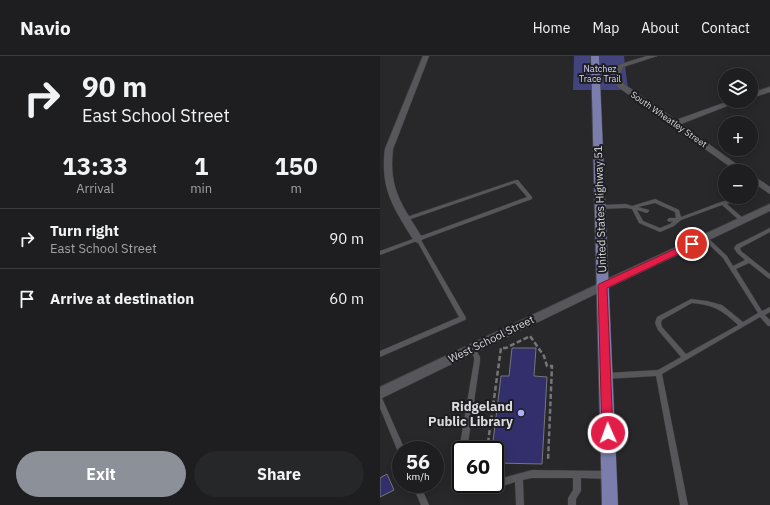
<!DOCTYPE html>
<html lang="en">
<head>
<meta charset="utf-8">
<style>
	:root { --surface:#1e1e20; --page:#262729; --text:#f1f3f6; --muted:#a1a2a5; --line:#3c3c3e; --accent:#8c9099 }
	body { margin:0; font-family:"IBM Plex Sans",sans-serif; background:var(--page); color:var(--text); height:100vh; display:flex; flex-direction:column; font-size:15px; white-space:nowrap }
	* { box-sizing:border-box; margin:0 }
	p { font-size:13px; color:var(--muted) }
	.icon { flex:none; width:22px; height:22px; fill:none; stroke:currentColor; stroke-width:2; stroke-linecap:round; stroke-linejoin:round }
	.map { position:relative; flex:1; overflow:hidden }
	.sheet { display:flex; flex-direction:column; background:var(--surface); width:380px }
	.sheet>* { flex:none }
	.top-card { background:#1e1e20; color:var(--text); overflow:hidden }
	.fabs { position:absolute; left:338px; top:12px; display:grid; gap:8px }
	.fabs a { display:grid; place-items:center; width:40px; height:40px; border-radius:50%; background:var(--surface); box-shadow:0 2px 10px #0003,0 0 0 1px var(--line); font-size:20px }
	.speed { position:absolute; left:12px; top:385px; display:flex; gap:8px; font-size:20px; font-weight:700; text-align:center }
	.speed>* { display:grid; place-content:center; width:52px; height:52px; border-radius:50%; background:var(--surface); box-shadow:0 2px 10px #0003,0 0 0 1px var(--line); line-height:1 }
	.speed small { font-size:10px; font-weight:400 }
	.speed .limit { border:2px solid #111; border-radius:6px; background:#fff; color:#111 }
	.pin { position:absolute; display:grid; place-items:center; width:34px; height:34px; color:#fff; margin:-17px; border:2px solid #fff; border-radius:50%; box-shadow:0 1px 4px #0007 }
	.me { position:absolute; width:44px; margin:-22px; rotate:358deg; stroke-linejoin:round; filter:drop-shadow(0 0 3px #0008) }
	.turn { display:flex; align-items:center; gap:14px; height:84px; padding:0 16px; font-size:18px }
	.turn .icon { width:52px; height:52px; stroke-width:2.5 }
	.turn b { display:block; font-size:28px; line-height:34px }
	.eta { display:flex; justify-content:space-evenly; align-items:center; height:68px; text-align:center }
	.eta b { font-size:24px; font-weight:800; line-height:28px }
	.button { display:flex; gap:8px; margin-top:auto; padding:8px 16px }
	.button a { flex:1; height:46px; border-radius:24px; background:var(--accent); color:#fff; font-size:16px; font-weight:800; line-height:46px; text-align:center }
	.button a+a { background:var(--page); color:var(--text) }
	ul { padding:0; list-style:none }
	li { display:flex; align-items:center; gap:12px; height:60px; padding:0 16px; border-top:1px solid var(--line) }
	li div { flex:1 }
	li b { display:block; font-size:15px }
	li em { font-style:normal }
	header { display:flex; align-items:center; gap:24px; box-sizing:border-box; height:56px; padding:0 20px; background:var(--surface); border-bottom:1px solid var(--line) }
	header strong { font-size:19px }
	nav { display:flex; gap:22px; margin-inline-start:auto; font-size:14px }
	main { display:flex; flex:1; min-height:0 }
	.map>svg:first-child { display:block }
</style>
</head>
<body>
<header>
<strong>Navio</strong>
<nav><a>Home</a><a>Map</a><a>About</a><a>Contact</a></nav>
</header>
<main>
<section class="sheet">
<div class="top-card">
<div class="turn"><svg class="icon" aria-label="right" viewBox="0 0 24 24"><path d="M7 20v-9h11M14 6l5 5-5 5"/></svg><div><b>90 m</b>East School Street</div></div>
</div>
<div class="eta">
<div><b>13:33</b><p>Arrival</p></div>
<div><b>1</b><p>min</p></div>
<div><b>150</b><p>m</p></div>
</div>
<ul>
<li><svg class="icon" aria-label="right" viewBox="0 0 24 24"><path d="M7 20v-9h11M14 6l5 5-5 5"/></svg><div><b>Turn right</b><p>East School Street</p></div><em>90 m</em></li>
<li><svg class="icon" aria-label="arrive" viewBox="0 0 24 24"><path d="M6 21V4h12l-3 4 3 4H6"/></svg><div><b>Arrive at destination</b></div><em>60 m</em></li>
</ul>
<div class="button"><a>Exit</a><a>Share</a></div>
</section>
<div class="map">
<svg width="390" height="449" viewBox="0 0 390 449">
	<rect width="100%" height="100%" fill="#28282b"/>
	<path fill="#43437d" d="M194,0H244L248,34H193Z"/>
	<path fill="#322f6c" stroke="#76767a" d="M132,292H156L154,320L167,321L162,408L115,407V394H112L121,320H129Z
		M7,418L14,434L0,441V422Z"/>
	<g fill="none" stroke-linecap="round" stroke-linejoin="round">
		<g stroke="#454649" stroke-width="0.5">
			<path id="lane" d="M136,124H138L152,141V143L41,184L85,260L86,262L85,264L0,301V295L79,261L37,185L0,199V195L147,141L135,127L28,164H24V162Z
				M358,141H362V143L347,148L364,163V165H360L342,149L301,164L294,170L280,176L259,167L252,153L246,152L220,153L218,151L220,149L246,148L252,150L275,143L299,154L301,161L341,146ZM275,147L295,156L296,162H289L287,164L289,166L293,165L290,168L280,172L263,165L257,154L267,157L269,155V154L258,151Z
				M390,172V176L360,192L361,195L390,218V223L388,222L369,207L356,213L382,255L390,251V256L385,259L390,264V270H388L380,261L282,318L308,449H300L276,320L226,323L224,322L223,320L224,318L226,317L278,314L301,301L278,274L275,267L277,261L311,243L327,245L342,249L352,257L363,266L378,257L343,202L322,182L325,180L327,181L347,200L353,210L365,204L357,197L354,192L356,189ZM312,247C334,249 342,254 358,269L306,298L282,271L281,267L282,264Z
				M92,289L94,290L100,301V305L87,394H81V397L79,394L94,305V301L89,292L90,290Z
				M0,341L2,342L25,394H21V397L18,396L0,352Z
				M81,404V425L78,424L75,417L78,405Z
				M152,414L227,415L230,416L231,419L230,422L227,423L201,422V435L196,443V449H188V442L193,434V422H152L143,424L144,449H136L135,426C126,429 97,439 89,436C86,435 82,431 80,428L81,426V428H90L92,429L101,428H115V424Z
				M32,428H40L49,449H41Z"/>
		</g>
		<g stroke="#454649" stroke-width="1">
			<path id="street" d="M43,0H49L13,93C8,134 23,150 43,183L38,187L34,185C14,152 0,134 5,93Z
				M267,0H277L243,11C240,17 241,22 244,28L296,64L349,45H360L301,68L366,115H356L238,31C233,23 232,17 238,9Z
				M390,31V36L371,42V37Z
				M371,118L390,131V138L371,125Z
				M222,226L226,227L228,230L226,233L0,343V331Z"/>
		</g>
		<g stroke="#454649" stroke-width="1">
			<path id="secondary" d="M390,148V155L226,233L222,235L218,233L216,230L218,227Z"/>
		</g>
		<g stroke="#454649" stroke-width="1">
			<path id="primary" d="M211,0H219L238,449H222Z"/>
		</g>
		<path stroke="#757578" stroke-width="2.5" stroke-dasharray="5 2.5" stroke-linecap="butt" d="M107,394L121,292H126L150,280L164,300L167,310H172L168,405"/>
		<use href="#lane" fill="#57575b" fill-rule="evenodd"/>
		<use href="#street" fill="#57575b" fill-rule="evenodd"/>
		<use href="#secondary" fill="#57575b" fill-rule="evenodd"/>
		<use href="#primary" fill="#7b7dad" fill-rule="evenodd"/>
	</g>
	<path fill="#e11d48" stroke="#92132f" d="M312,185L317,188L315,190L227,232L233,377L232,381L228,382L224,381L222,377L218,230L219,228Z"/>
	<circle fill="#acaffb" stroke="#1e1e22" stroke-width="1.5" cx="141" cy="357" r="4"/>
	<g text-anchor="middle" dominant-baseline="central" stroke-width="4" stroke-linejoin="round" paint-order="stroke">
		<g font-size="9" fill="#d4d7fe" stroke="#1e1e22">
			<text x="220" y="12">Natchez<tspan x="220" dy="10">Trace Trail</tspan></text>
		</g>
		<g font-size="9" fill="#dbdbde" stroke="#1e1e22">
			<text transform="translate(289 63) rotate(35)">South Wheatley Street</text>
		</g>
		<g font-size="11" fill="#dbdbde" stroke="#1e1e22">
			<text transform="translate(220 153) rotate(-92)">United States Highway 51</text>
			<text transform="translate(111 283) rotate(-26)">West School Street</text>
		</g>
		<g font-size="13" font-weight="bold" fill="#dbdbde" stroke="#1e1e22" text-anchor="end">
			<text x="133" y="350">Ridgeland<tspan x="133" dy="15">Public Library</tspan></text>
		</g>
	</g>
</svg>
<div class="fabs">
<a><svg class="icon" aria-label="layers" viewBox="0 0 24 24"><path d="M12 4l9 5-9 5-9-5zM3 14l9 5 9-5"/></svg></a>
<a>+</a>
<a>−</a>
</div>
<div class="speed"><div>56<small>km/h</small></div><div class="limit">60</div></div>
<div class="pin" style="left:312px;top:188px;background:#d93025"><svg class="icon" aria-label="arrive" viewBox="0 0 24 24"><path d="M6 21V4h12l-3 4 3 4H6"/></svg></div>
<svg class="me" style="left:228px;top:377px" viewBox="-20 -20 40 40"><circle r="17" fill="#e11d48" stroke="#fff" stroke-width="3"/><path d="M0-11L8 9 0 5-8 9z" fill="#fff"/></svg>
</div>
</main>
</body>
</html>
